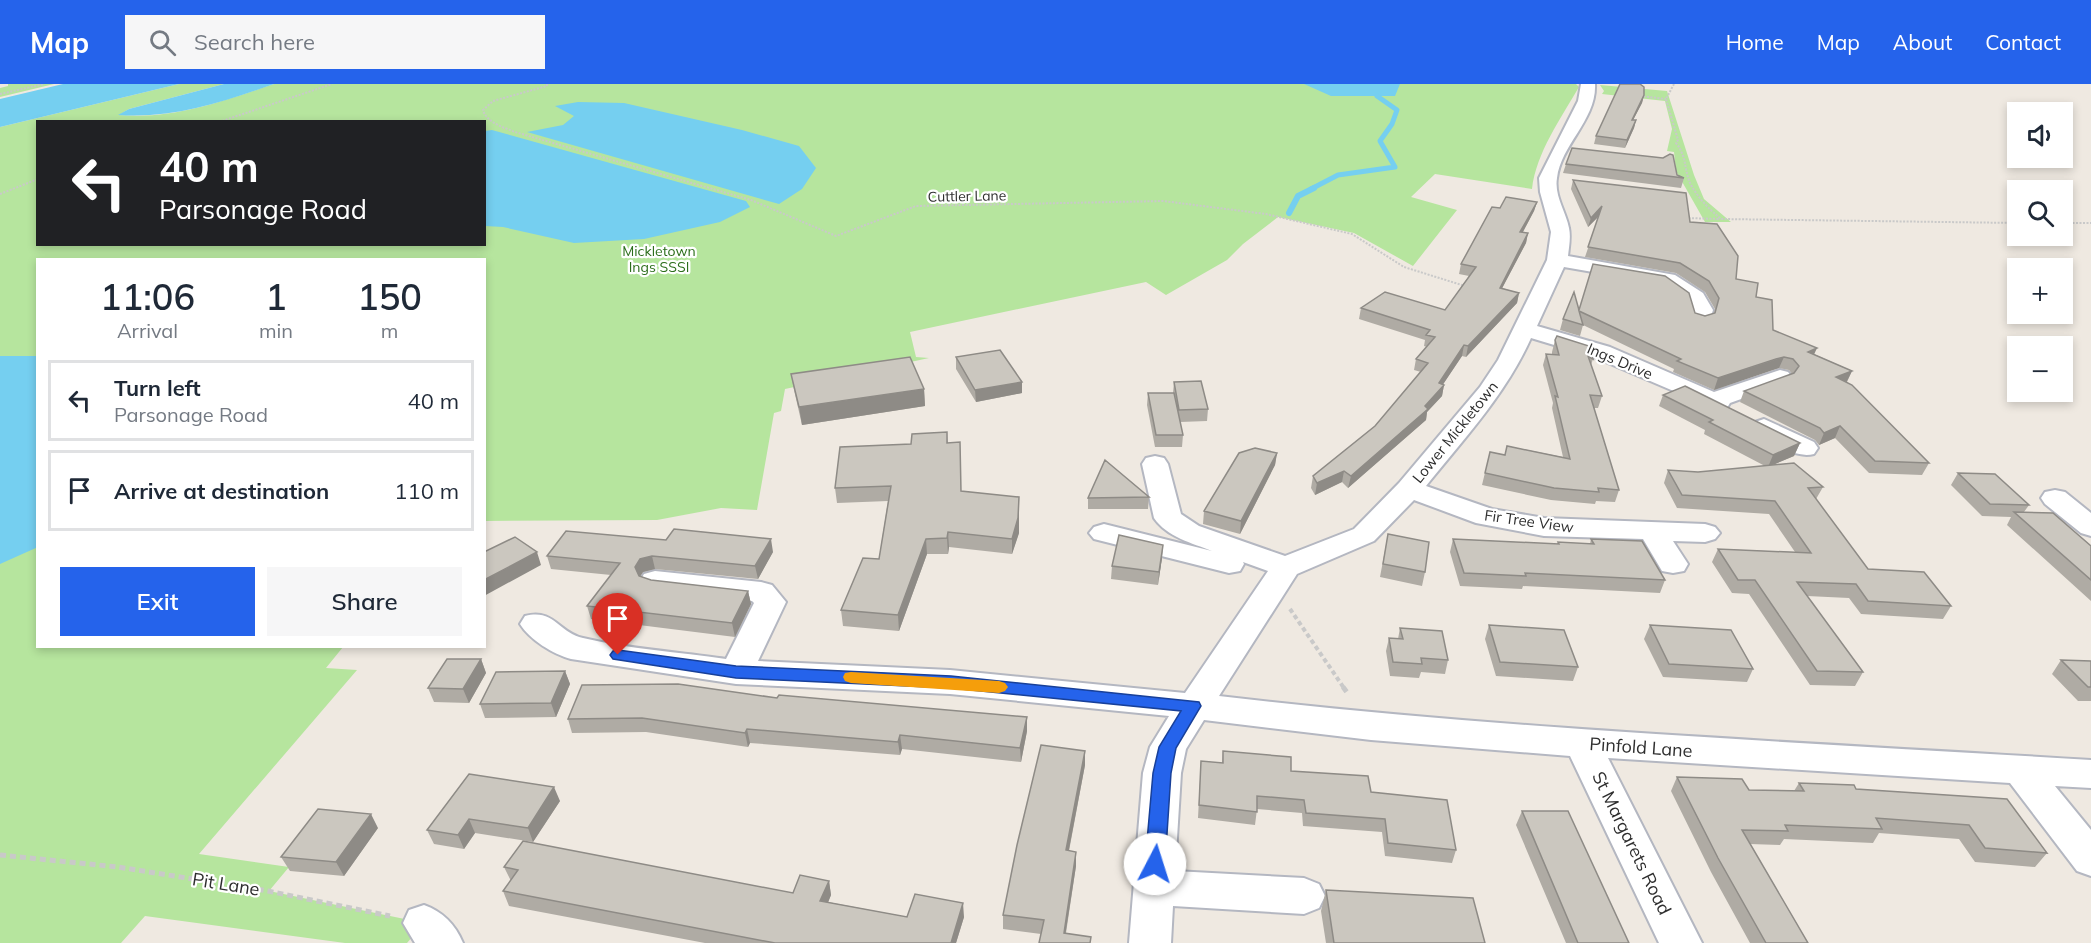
<!DOCTYPE html>
<html lang="en">
<head>
<meta charset="utf-8">
<style>
	:root { --surface:#fff; --page:#f6f6f7; --text:#1f2937; --muted:#747a83; --line:#e0e1e3; --accent:#2563eb }
	body { margin:0; font-family:Mulish,sans-serif; background:var(--page); color:var(--text); height:100vh; display:flex; flex-direction:column; font-size:22px; white-space:nowrap }
	* { box-sizing:border-box; margin:0 }
	p { font-size:20px; color:var(--muted) }
	.icon { flex:none; width:33px; height:33px; fill:none; stroke:currentColor; stroke-width:2; stroke-linecap:round; stroke-linejoin:round }
	.map { position:relative; flex:1; overflow:hidden }
	.details { position:absolute; left:36px; top:174px; width:450px; height:390px; display:flex; flex-direction:column; background:var(--surface); border-radius:0px; box-shadow:0 3px 9px #0003 }
	.details>* { flex:none }
	.hud { position:absolute; left:36px; top:36px; width:450px; height:126px; border-radius:0px; box-shadow:0 3px 9px #0003; background:#202124; color:#fff; overflow:hidden }
	.fabs { position:absolute; left:2007px; top:18px; display:grid; gap:12px }
	.fabs a { display:grid; place-items:center; width:66px; height:66px; border-radius:0px; background:var(--surface); box-shadow:0 3px 9px #0003; font-size:30px }
	.pin { position:absolute; display:grid; place-items:center; width:51px; height:51px; color:#fff; margin:-62px -26px; border-radius:50% 50% 50% 0; rotate:-45deg; box-shadow:0 0 6px #0007 }
	.pin .icon { rotate:45deg }
	.me { position:absolute; width:66px; margin:-33px; rotate:5deg; stroke-linejoin:round; filter:drop-shadow(0 0 4px #0008) }
	.turn { display:flex; align-items:center; gap:21px; height:126px; padding:0 24px; font-size:27px }
	.turn .icon { width:78px; height:78px; stroke-width:2.5 }
	.turn b { display:block; font-size:42px; line-height:51px }
	.eta { display:flex; justify-content:space-evenly; align-items:center; height:102px; text-align:center }
	.eta b { font-size:36px; font-weight:600; line-height:42px }
	.action { display:flex; gap:12px; margin-top:auto; padding:12px 24px }
	.action a { flex:1; height:69px; border-radius:0px; background:var(--accent); color:#fff; font-size:24px; font-weight:600; line-height:69px; text-align:center }
	.action a+a { background:var(--page); color:var(--text) }
	ul { padding:0; list-style:none }
	li { display:flex; align-items:center; gap:18px; height:81px; margin:0 12px 9px; padding:0 12px; border:3px solid var(--line); border-radius:0px }
	li div { flex:1 }
	li b { display:block; font-size:22px }
	li em { font-style:normal }
	header { display:flex; align-items:center; gap:36px; box-sizing:border-box; height:84px; padding:0 30px; background:var(--accent); color:#fff }
	header strong { font-size:28px }
	nav { display:flex; gap:33px; margin-inline-start:auto; font-size:21px }
	.search { width:420px; height:54px; background:var(--page); display:flex; align-items:center; gap:15px; box-sizing:border-box; padding:0 21px; border-radius:0px; color:var(--muted); font-size:22px }
	.map>svg:first-child { display:block }
</style>
</head>
<body>
<header>
<strong>Map</strong>
<div class="search"><svg class="icon" aria-label="search" viewBox="0 0 24 24"><circle cx="10" cy="10" r="6"/><path d="M15 15l6 6"/></svg>Search here</div>
<nav><a>Home</a><a>Map</a><a>About</a><a>Contact</a></nav>
</header>
<div class="map">
<svg width="2091" height="859" viewBox="0 0 2091 859">
	<rect width="100%" height="100%" fill="#efe9e1"/>
	<path fill="#b6e59e" fill-rule="evenodd" d="M8,0H54L0,13V4L8,2Z
		M179,0H224L129,25L119,31C173,36 223,17 274,0H1576L1579,3C1561,34 1536,69 1532,105L1435,90L1411,113L1457,126L1413,182L1354,149L1278,133L1243,160L1227,176L1166,211L1146,198L910,248L916,273L929,274L785,305L781,327L774,329L757,426L721,424L657,436L485,437L484,176H38V562L343,563L326,584L357,586L199,770L289,783L269,807L424,839L407,859H345L145,832L121,859H0V43ZM38,38H484V160H38Z
		M1600,1L1667,7L1694,91L1704,115L1731,138H1705L1676,87L1674,68L1667,67L1672,45L1665,17L1602,10L1604,7Z"/>
	<path fill="#75cff0" d="M63,0H179L0,43V15Z
		M224,0H274C223,18 173,35 118,31L129,25Z
		M1304,0H1400L1395,12H1331Z
		M578,18L624,19L742,46L799,62L816,84L802,105L779,120L527,48L563,41L574,32L555,22Z
		M492,46L746,117L750,123L720,138L644,155L574,159L503,143L485,142V47Z
		M0,272H37L38,463L0,480Z"/>
	<g fill="none" stroke-linecap="round" stroke-linejoin="round">
		<path stroke="#75cff0" stroke-width="5" d="M1311,105L1338,91L1395,83L1380,57L1392,40L1397,26L1377,12"/>
		<path stroke="#75cff0" stroke-width="6" d="M1289,129L1298,112L1314,104"/>
		<g stroke="#b4b7c1" stroke-width="4">
			<path id="minor" d="M1581,0H1595C1597,35 1561,61 1557,94C1554,112 1566,128 1569,144C1571,153 1569,163 1568,172L1675,191L1703,209L1713,226L1709,239L1701,241L1693,239L1690,234L1691,226L1687,218L1662,200L1564,183L1537,242L1610,263L1714,308L1780,286L1788,288L1792,293L1788,298L1730,319L1727,324L1718,326L1594,273L1531,254C1506,310 1464,355 1426,402L1492,425L1544,434L1705,440L1715,443L1720,449L1715,455L1705,458L1673,457L1688,480L1684,487L1673,489L1662,487L1643,455L1544,452L1476,439L1414,416L1374,457L1297,490L1219,612C1509,646 1800,658 2091,676V704L2055,702L2091,746V792L2077,787L2010,699L1608,674L1702,859H1659L1570,672L1371,656L1204,636L1186,665L1181,689L1175,787L1304,794L1319,800L1325,812L1319,824L1304,830L1173,822L1171,859H1129L1143,689L1150,663L1169,632L950,610L736,600L571,575C553,570 530,556 520,540L525,532C554,524 559,549 583,554C629,565 679,568 726,575L754,519L752,517L655,507L644,504L640,497L644,490L655,487L761,498L772,501L786,518L758,577L950,586L1185,609L1268,487L1243,478L1244,480L1240,487L1229,489L1094,455L1089,449L1094,443L1104,440L1212,467C1192,459 1167,453 1154,434L1142,380L1146,374L1155,372L1164,374L1168,380L1181,430L1199,442L1285,472L1354,445L1399,399L1480,303L1498,276L1547,176L1551,148L1540,108L1539,94L1578,17Z
				M1764,335L1814,358L1818,364L1814,370C1794,375 1773,358 1755,348L1751,343L1755,338Z
				M2055,406L2065,408L2091,429V452L2081,449L2045,420L2041,414L2045,408Z
				M424,821C443,828 455,840 463,859H415L403,839L409,826Z"/>
		</g>
		<path stroke="#c9c9c9" stroke-width="2" stroke-dasharray="2 1.5" stroke-linecap="butt" d="M547,0V2L493,17L483,26C487,39 503,43 515,48L751,116L836,152L916,122L1163,117L1266,130L1352,150L1404,183L1465,202
			M1674,0L1666,15L1678,56L1676,59C1687,73 1684,85 1690,99C1697,113 1709,125 1721,135L2018,139
			M0,10L44,0
			M1640,12L1666,15
			M219,38L332,0
			M0,110L38,95
			M1685,134L1720,135
			M2062,139H2091"/>
		<path stroke="#c9c9c9" stroke-width="4" stroke-dasharray="4.5 3" stroke-linecap="butt" d="M1290,525L1344,604"/>
		<path stroke="#c9c9c9" stroke-width="5" stroke-dasharray="6 4" stroke-linecap="butt" d="M1343,603L1349,611
			M0,771L118,783L268,807L390,832"/>
		<use href="#minor" fill="#fff" fill-rule="evenodd"/>
	</g>
	<path fill="#afaba4" d="M1644,11L1642,19L1633,36H1636L1634,44L1625,64L1594,60L1596,52Z
		M1566,80L1677,91L1684,94L1681,104L1563,89Z
		M1573,96L1690,138L1736,195L1756,213L1773,246L1814,270L1852,287L1847,298L1929,379L1922,391L1869,389L1835,354L1819,361L1815,356L1740,318L1744,307L1792,290L1789,286L1779,284L1771,286L1714,306L1673,288L1674,285L1583,241L1580,252L1560,246L1563,235L1579,226L1695,229L1705,232L1714,229L1715,225L1705,208L1676,189L1585,173L1599,132L1588,143L1571,105Z
		M1537,118L1534,127L1523,148L1528,149L1526,159L1502,204L1519,209L1517,219L1466,273L1462,272L1443,300L1444,301L1442,312L1427,328L1426,336L1348,404L1342,398L1315,411L1311,404L1313,392L1375,342L1421,288L1414,286L1416,275L1427,263L1424,262L1425,256L1359,235L1361,224L1445,226L1469,192L1459,190L1461,180L1500,124Z
		M1555,256L1593,275L1591,281L1602,312L1598,324H1594L1619,406L1615,418L1596,417L1595,420L1551,416L1482,401L1490,368L1505,371L1507,362L1563,373L1552,324L1553,319L1543,281L1546,270H1552V268Z
		M956,273L1022,298V309L976,318L956,285Z
		M791,290L924,305L925,322L802,341L794,306Z
		M1174,298L1208,325L1207,337L1180,338L1183,351L1182,363H1155L1147,321L1148,309H1173Z
		M1663,311L1800,359L1794,372L1772,381L1823,403L1816,415L1868,485L1951,522L1943,535L1861,530L1849,514L1807,512L1863,588L1855,602L1810,601L1749,510L1732,509L1712,478L1718,465L1795,468L1769,430L1677,424L1664,399L1668,386L1698,388L1765,382L1704,350L1705,346L1659,322Z
		M947,348L948,359L960,358L961,407L1019,413V449L1012,470L949,463L948,470H927L899,547L843,542L841,526L879,475L888,417L837,419L835,404L911,360Z
		M1277,369L1275,381L1240,450L1203,440L1204,427Z
		M1958,389L2029,421L2024,428L2091,462V517L2007,441L2011,433L1982,432L1951,401Z
		M1149,413L1148,425H1088V414Z
		M1388,450L1425,488L1422,502L1380,493Z
		M1453,455L1557,460L1558,458L1590,460L1591,455L1665,496L1660,509L1523,502L1522,505L1460,502L1450,468Z
		M773,468L758,495L655,485L643,488L640,492L651,496L748,507L751,520L735,553L591,535L587,522L611,491L551,485L547,472Z
		M1162,474L1158,501L1111,495L1112,482Z
		M1489,541L1578,583L1573,597L1496,592L1485,555Z
		M1650,541L1753,585L1747,598L1663,593L1644,555Z
		M1400,544L1448,576L1445,590L1421,588L1419,594L1390,592L1386,567L1389,554L1398,555Z
		M481,575L486,589L469,619L434,618L428,604Z
		M2061,576L2091,577V617H2078L2052,590Z
		M565,587L570,600L556,633L485,634L480,620Z
		M777,614L1027,633V647L1021,678L902,665L900,671L750,659L748,663L646,648L572,649L568,635Z
		M1085,667V681L1069,767L1076,782L1066,849L1041,850L1003,845V831Z
		M1223,667L1291,687L1371,708L1456,766L1452,779L1385,772L1382,748L1303,742L1302,729L1257,725L1255,741L1198,734L1201,677L1222,679Z
		M469,690L560,717L533,758L475,749L464,765L434,760L427,746Z
		M1677,693L1749,706L1794,707L1799,699L1856,705L2007,715L2047,769L2035,783L1975,778L1959,755L1879,749L1873,759L1784,755L1780,761L1750,760L1808,859H1750L1711,788L1671,707Z
		M1522,727L1629,859H1566L1516,741Z
		M378,744L344,792L290,787L281,773Z
		M504,783L793,809L829,797L831,811L828,818L907,833H964L956,859H705L509,822L503,807L511,797Z
		M1326,806L1485,859H1326L1321,827Z"/>
	<path fill="#8e8b86" d="M1644,11L1642,19L1629,44L1632,36Z
		M1636,36L1634,44L1625,64L1627,56Z
		M1537,118L1534,127L1518,157L1520,148Z
		M1602,122L1599,132L1588,143L1591,134Z
		M1528,149L1526,159L1497,214L1500,204Z
		M1519,209L1517,219L1466,273L1468,262Z
		M1464,261L1462,272L1438,308L1444,301L1442,312L1427,328L1426,336L1348,404L1351,392L1425,322L1439,299Z
		M1817,264L1812,275L1808,268Z
		M1784,273L1779,284L1714,306L1718,294Z
		M1852,287L1846,299L1836,293Z
		M1022,298V309L976,318L975,306Z
		M924,305L925,322L802,341L799,323Z
		M1840,342L1835,354L1819,361L1824,349Z
		M1800,359L1794,372L1768,383L1773,371Z
		M1277,369L1275,381L1240,450L1241,437Z
		M1344,387L1342,398L1315,411L1317,399Z
		M1019,413V449L1012,470V455Z
		M948,448L949,463L948,470L947,454Z
		M771,455L773,468L758,495L755,482Z
		M926,455L927,470L899,547L898,531Z
		M1163,461L1162,474L1158,501L1159,488Z
		M537,468L541,481L484,512V496Z
		M652,472L655,485L643,488L638,496L635,483L640,475Z
		M748,507L751,520L735,553L732,539Z
		M481,575L486,589L469,619L463,605Z
		M565,587L570,600L556,633L551,619Z
		M1027,633V647L1021,678L1020,664Z
		M747,645L750,659L748,663L745,649Z
		M900,651L902,665L900,671L898,658Z
		M1085,667V681L1066,781V766Z
		M554,703L560,717L533,758L528,744Z
		M371,730L378,744L344,792L336,778Z
		M469,735L475,749L464,765L458,751Z
		M1076,768V782L1064,859V849Z
		M829,797L831,811L823,831L820,817Z
		M963,819L964,833L956,859H951Z"/>
	<path fill="#cbc7bf" stroke="#8e8b86" stroke-width="1.5" d="M1620,0H1640L1644,3V11L1632,36H1636L1627,56L1596,52Z
		M1572,64L1663,74L1670,70L1673,71L1677,91L1684,94L1566,80Z
		M1573,96L1686,109L1690,138L1717,140L1738,172L1736,195L1758,199L1756,213L1772,216L1773,246L1817,264L1808,268L1852,287L1836,293L1852,301L1929,379L1875,377L1840,342L1824,349L1820,344L1744,307L1794,289L1799,282L1793,275L1784,273L1776,275L1718,294L1677,277L1681,275L1579,227L1583,241L1563,235L1574,208L1579,226L1593,180L1665,192L1689,209L1695,229L1705,232L1715,229L1719,214L1709,197L1680,179L1588,163L1602,122L1591,134Z
		M1506,113L1537,118L1520,148L1528,149L1500,204L1519,209L1468,262L1464,261L1439,299L1444,301L1425,322L1428,325L1351,392L1344,387L1317,399L1313,392L1375,342L1428,279L1416,275L1435,253L1426,251L1430,246L1361,224L1385,208L1445,226L1476,183L1461,180L1492,123L1500,124Z
		M1557,252L1589,262L1593,275L1588,272L1602,312L1590,311L1619,406L1598,404L1599,408L1554,404L1485,389L1490,368L1505,371L1507,362L1570,375L1555,312L1558,313L1546,270L1559,271L1555,256Z
		M1000,266L1022,298L975,306L956,273Z
		M910,273L924,305L799,323L791,290Z
		M1201,297L1208,325L1179,326L1174,298Z
		M1685,302L1800,359L1773,371L1709,338L1713,336L1663,311Z
		M1148,309H1174L1183,351H1156Z
		M947,348V359L960,358L961,407L1019,413L1018,434L1012,455L948,448L947,454L926,455L898,531L841,526L863,474L879,475L891,402L835,404L840,363L911,360L912,350Z
		M1255,364L1277,369L1241,437L1204,427L1239,369Z
		M1105,376L1149,413L1088,414Z
		M1794,379L1823,403L1808,404L1868,485L1924,488L1951,522L1868,517L1856,500L1797,498L1863,588L1817,587L1755,496H1738L1718,465L1811,469L1775,417L1682,411L1668,386L1698,388Z
		M1958,389L1995,390L2029,421L1990,420Z
		M2014,428L2053,429L2091,462V496Z
		M674,445L771,455L755,482L652,472L640,475L635,483L639,492L651,496L748,507L732,539L587,522L620,479L547,472L566,447L666,456Z
		M1388,450L1429,458L1425,488L1383,480Z
		M1119,451L1163,461L1159,488L1112,482Z
		M515,453L537,468L484,496V468Z
		M1453,455L1559,460L1558,458L1594,460L1591,455L1642,457L1665,496L1525,489L1526,492L1464,489Z
		M1489,541L1564,546L1578,583L1500,578Z
		M1650,541L1731,546L1753,585L1669,580Z
		M1400,544L1442,547L1448,576L1421,574L1422,580L1393,578L1389,554L1403,555Z
		M447,575H481L463,605L428,604Z
		M2061,576L2091,577V603H2088Z
		M565,587L551,619L480,620L496,588Z
		M678,600L777,614L779,611L1027,633L1020,664L900,651L898,658L747,645L745,649L642,634L568,635L582,601Z
		M1041,661L1085,667L1066,766L1076,768L1064,849L1091,853L1090,859H1039L1044,836L1003,831L1017,761Z
		M1223,667L1291,673V687L1368,692L1371,708L1447,716L1456,766L1388,759L1385,735L1306,729L1304,716L1257,712V728L1199,721L1201,677L1223,679Z
		M469,690L554,703L528,744L469,735L458,751L427,746Z
		M1677,693L1742,695L1749,706L1804,707L1799,699L1854,701L1856,705L2007,715L2047,769L1985,764L1969,741L1876,734L1882,745L1785,741L1788,747L1742,746L1808,859H1766L1718,774Z
		M318,725L371,730L336,778L281,773Z
		M1522,727H1568L1629,859H1578Z
		M523,757L793,809L800,791L829,797L820,817L907,833L915,810L963,819L951,859H775L503,807L518,786L504,783Z
		M1326,806L1473,814L1485,859H1334Z"/>
	<path fill="#2563eb" stroke="#184099" stroke-width="1.5" d="M618,566L736,582L951,592L1199,618L1201,622L1176,664L1171,689L1165,780L1162,786L1155,788L1148,786L1145,780L1153,689L1159,663L1181,627L951,604L736,594L613,575L610,571L613,567Z"/>
	<path fill="#f59e0b" d="M851,588L999,597L1005,599L1008,603L1005,607L999,609L851,599L845,597L843,593L845,589Z"/>
	<g text-anchor="middle" dominant-baseline="central" stroke-width="4.5" stroke-linejoin="round" paint-order="stroke">
		<g font-size="14" fill="#2e2e2e" stroke="#fff">
			<text transform="translate(967 112) rotate(-1)">Cuttler Lane</text>
		</g>
		<g font-size="14" fill="#2c6e1b" stroke="#fff">
			<text x="659" y="167">Mickletown<tspan x="659" dy="16">Ings SSSI</tspan></text>
		</g>
		<g font-size="15" fill="#2e2e2e" stroke="#fff">
			<text transform="translate(1620 277) rotate(23)">Ings Drive</text>
			<text transform="translate(1455 348) rotate(-51)">Lower Mickletown</text>
			<text transform="translate(1529 437) rotate(8)">Fir Tree View</text>
		</g>
		<g font-size="18" fill="#2e2e2e" stroke="#fff">
			<text transform="translate(1641 663) rotate(4)">Pinfold Lane</text>
			<text transform="translate(1632 759) rotate(64)">St Margarets Road</text>
			<text transform="translate(226 800) rotate(9)">Pit Lane</text>
		</g>
	</g>
</svg>
<div class="fabs">
<a><svg class="icon" aria-label="sound" viewBox="0 0 24 24"><path d="M4 9h4l5-4v14l-5-4H4zM17 9q2 3 0 6"/></svg></a>
<a><svg class="icon" aria-label="search" viewBox="0 0 24 24"><circle cx="10" cy="10" r="6"/><path d="M15 15l6 6"/></svg></a>
<a>+</a>
<a>−</a>
</div>
<div class="pin" style="left:618px;top:571px;background:#d93025"><svg class="icon" aria-label="arrive" viewBox="0 0 24 24"><path d="M6 21V4h12l-3 4 3 4H6"/></svg></div>
<svg class="me" style="left:1155px;top:780px" viewBox="-20 -20 40 40"><circle r="19" fill="#fff"/><path d="M0-13L10 11 0 6-10 11z" fill="#2563eb"/></svg>
<div class="hud">
<div class="turn"><svg class="icon" aria-label="left" viewBox="0 0 24 24"><path d="M17 20v-9H6M10 6l-5 5 5 5"/></svg><div><b>40 m</b>Parsonage Road</div></div>
</div>
<section class="details">
<div class="eta">
<div><b>11:06</b><p>Arrival</p></div>
<div><b>1</b><p>min</p></div>
<div><b>150</b><p>m</p></div>
</div>
<ul>
<li><svg class="icon" aria-label="left" viewBox="0 0 24 24"><path d="M17 20v-9H6M10 6l-5 5 5 5"/></svg><div><b>Turn left</b><p>Parsonage Road</p></div><em>40 m</em></li>
<li><svg class="icon" aria-label="arrive" viewBox="0 0 24 24"><path d="M6 21V4h12l-3 4 3 4H6"/></svg><div><b>Arrive at destination</b></div><em>110 m</em></li>
</ul>
<div class="action"><a>Exit</a><a>Share</a></div>
</section>
</div>
</body>
</html>
